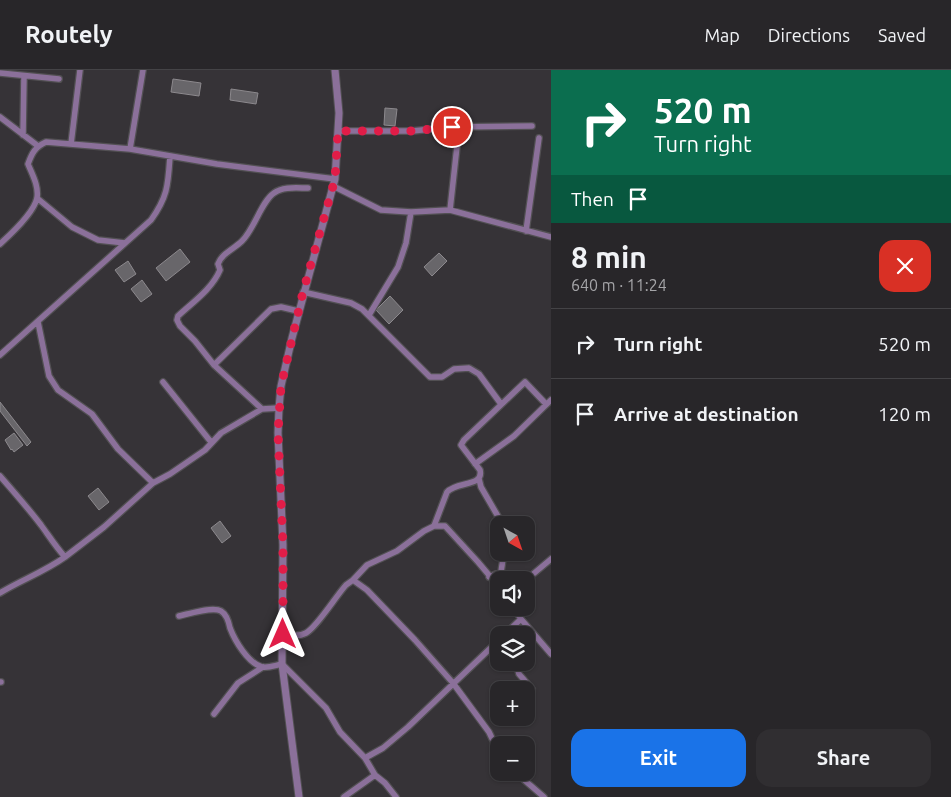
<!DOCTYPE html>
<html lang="en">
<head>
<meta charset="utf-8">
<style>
	:root { --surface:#282629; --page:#302e31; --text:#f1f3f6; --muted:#a5a5a8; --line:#444346; --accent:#1a73e8 }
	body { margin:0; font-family:Ubuntu,sans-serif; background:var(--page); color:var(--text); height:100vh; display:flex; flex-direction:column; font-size:19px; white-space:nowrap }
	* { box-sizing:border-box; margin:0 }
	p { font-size:16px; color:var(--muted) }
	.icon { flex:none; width:28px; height:28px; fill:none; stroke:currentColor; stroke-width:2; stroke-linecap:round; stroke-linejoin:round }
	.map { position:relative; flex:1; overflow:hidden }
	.side { display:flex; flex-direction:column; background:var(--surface); width:400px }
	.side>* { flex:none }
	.banner { background:#0b6e4f; color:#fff; overflow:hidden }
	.needle { width:32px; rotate:140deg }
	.buttons { position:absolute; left:490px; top:446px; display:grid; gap:10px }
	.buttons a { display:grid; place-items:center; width:45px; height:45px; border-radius:10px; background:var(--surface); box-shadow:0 1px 4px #0004,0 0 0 1px var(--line); font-size:25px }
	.pin { position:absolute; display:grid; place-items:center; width:42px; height:42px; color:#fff; margin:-21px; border:2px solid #fff; border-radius:50%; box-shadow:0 1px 5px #0007 }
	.me { position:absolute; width:55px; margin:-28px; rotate:0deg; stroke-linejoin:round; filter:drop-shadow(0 0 4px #0008) }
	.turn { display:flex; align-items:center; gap:18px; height:105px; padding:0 20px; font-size:22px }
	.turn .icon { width:65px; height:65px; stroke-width:2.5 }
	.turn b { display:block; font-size:35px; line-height:42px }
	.then { display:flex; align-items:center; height:48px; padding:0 20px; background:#0003; gap:10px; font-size:19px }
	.round { display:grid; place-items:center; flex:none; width:52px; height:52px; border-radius:15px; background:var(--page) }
	.headline { display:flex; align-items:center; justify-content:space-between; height:85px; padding:0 20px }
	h1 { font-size:30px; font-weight:600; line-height:38px }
	.action { display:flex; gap:10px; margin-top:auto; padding:10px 20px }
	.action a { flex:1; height:58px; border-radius:15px; background:var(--accent); color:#fff; font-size:20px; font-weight:600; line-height:58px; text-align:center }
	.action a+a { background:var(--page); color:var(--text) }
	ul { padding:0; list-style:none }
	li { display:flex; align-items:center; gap:15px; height:70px; padding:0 20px; border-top:1px solid var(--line) }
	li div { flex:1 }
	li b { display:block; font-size:19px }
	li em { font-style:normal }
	header { display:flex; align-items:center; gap:30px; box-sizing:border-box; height:70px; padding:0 25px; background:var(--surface); border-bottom:1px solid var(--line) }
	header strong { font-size:24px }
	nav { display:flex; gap:28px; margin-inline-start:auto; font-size:18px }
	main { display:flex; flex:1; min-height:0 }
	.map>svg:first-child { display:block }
</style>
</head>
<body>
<header>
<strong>Routely</strong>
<nav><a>Map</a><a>Directions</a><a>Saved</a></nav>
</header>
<main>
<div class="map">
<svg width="551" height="727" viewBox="0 0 551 727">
	<rect width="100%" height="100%" fill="#363337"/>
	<path fill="#68666a" stroke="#8c898d" d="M173,9L201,13L199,26L171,22Z
		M231,19L258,23L256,34L230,30Z
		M385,38L397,39L395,56L384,55Z
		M180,179L190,192L166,211L156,198Z
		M439,183L447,191L432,206L424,197Z
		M128,191L136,204L124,212L115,200Z
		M142,210L152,224L141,232L131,219Z
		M390,226L403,240L389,254L376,240Z
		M0,332L31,372L27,376L0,341Z
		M14,363L23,375L14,382L12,379L11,380L5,370Z
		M98,418L109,432L99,440L88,426Z
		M220,451L231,466L222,473L211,458Z"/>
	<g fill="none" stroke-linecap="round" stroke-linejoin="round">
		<g stroke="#525053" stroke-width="8">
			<path id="minor" d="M0,3L59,9
				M0,47L38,76
				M339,61H412L452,57L532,56
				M23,65L24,6
				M71,74L80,0
				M130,79L143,0
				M333,116L381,140L411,142L450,140L551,167
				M37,128L72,157L98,170L125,173
				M450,140L459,58
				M526,161L539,68
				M0,174C11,164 34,143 37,128C39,116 32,104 28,94C32,83 35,77 46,72L130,79L217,94L335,109
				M303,222L351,233L362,239L430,307H442L454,299L469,298L479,304L501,334
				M369,245L398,197L406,173L411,142
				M38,252L49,306L58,320L92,344L118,379L153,413
				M0,285L151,150C168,126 168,115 170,86
				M214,295L195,271L180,256L177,250L178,246C193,232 212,219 220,200L218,194C222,183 234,179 242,171C255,158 261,132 274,123C283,116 298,118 308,118
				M163,312L211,372
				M262,339L214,295L271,239L281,237L298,241
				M475,394L514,366L551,330
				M0,406C14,422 28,438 41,455C49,466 56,477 65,487L104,457L153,413L170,404L205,380L221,363L262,339L279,338
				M479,409L481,417L503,455
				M434,456L447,422C457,411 484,417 480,400L461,375L464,370L525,312L546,334
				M489,507L501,502L504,482
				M353,510L367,495L397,481L424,461L434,456H445L478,492L499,517
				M526,510L551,489
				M0,523C21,510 44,502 65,487
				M179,546C188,544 213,536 221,541C226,544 229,553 230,558C235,571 248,593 262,597C269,598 276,595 282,594L326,638L340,662L365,688L375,705
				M521,549L551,584
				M283,564C290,565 299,567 306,563C317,557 336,526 346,515L353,510L367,520L415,570L453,613L489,662L499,683
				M504,565L521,549L513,538
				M512,592L517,597L519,604L532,619
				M0,612H1
				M214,644L238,613L263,597
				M365,688L383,678L408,657L499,570
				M515,702L544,727
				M344,727L375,705L385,713L396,727"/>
		</g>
		<g stroke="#525053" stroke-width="9">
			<path id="tertiary" d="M299,727L282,594L283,475L278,363L279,338L281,316L292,268L335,109L339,43L335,0"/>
		</g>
		<use href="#minor" stroke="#8b709a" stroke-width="5.5"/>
		<use href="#tertiary" stroke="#8b709a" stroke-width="7"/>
	</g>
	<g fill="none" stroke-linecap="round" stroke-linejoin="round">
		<path stroke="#e11d48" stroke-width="9" stroke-dasharray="0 16.2" d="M283,564V475L278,363L281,316L303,222L335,109L338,61H412L452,57"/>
	</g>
</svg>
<div class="buttons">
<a><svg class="needle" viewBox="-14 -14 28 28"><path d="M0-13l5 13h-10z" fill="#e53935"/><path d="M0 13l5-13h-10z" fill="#a5a5a8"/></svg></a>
<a><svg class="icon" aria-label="sound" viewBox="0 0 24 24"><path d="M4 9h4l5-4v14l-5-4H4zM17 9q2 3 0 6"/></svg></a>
<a><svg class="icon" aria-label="layers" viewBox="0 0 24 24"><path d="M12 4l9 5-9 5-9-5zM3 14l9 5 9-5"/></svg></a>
<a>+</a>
<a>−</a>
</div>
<div class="pin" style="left:452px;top:57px;background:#d93025"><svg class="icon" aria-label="arrive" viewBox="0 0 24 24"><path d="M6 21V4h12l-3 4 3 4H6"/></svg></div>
<svg class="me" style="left:283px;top:564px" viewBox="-20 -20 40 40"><path d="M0-17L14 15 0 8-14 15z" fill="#e11d48" stroke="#fff" stroke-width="4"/></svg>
</div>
<section class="side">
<div class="banner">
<div class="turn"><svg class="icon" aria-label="right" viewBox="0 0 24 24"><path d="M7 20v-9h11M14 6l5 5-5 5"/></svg><div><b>520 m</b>Turn right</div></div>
<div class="then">Then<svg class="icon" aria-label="arrive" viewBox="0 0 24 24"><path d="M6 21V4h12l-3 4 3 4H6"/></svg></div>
</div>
<div class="headline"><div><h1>8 min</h1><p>640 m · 11:24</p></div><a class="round" style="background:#d93025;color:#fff"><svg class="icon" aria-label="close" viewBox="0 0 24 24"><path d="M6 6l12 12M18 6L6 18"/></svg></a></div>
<ul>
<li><svg class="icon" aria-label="right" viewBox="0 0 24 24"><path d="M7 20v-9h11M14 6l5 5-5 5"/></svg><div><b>Turn right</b></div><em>520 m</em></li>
<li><svg class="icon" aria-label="arrive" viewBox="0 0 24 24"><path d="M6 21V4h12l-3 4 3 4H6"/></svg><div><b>Arrive at destination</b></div><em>120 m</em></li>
</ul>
<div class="action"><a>Exit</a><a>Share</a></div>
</section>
</main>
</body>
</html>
